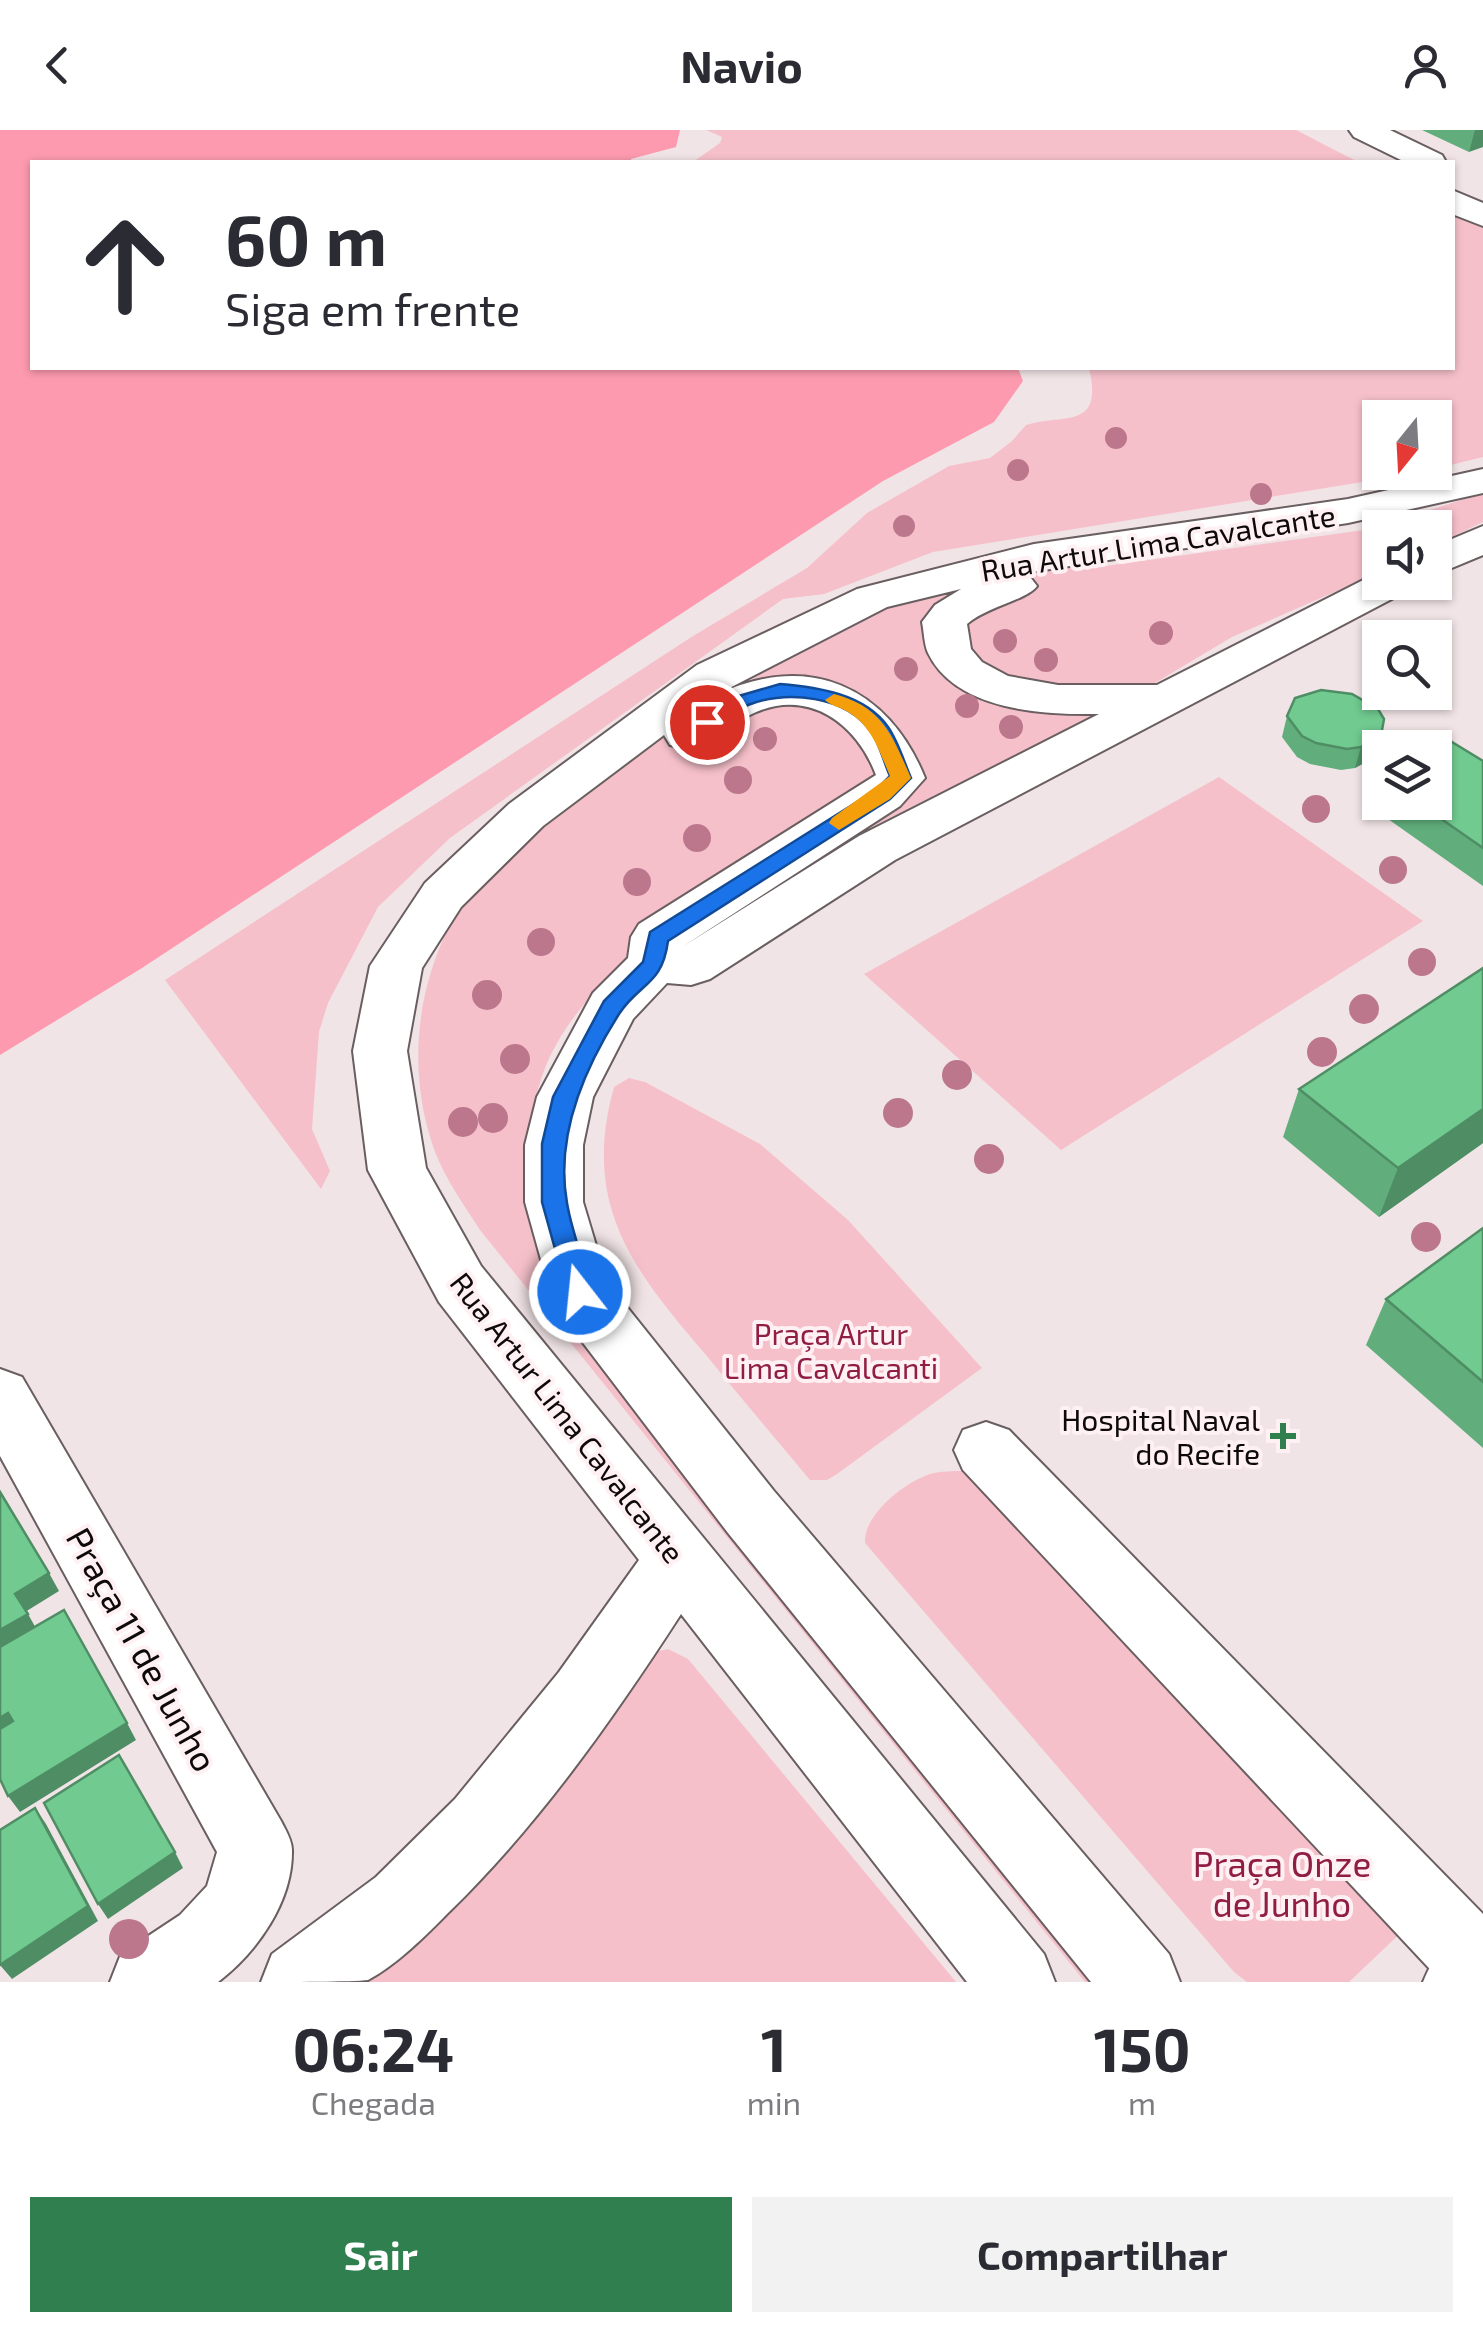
<!DOCTYPE html>
<html lang="pt">
<head>
<meta charset="utf-8">
<style>
	:root { --surface:#fff; --page:#f2f2f3; --text:#2b2b33; --muted:#7c7c81; --accent:#2f7f4f }
	body { margin:0; font-family:"Exo 2",sans-serif; background:var(--page); color:var(--text); height:100vh; display:flex; flex-direction:column; font-size:38px; white-space:nowrap }
	* { box-sizing:border-box; margin:0 }
	p { font-size:32px; color:var(--muted) }
	.icon { flex:none; width:55px; height:55px; fill:none; stroke:currentColor; stroke-width:2; stroke-linecap:round; stroke-linejoin:round }
	.map { position:relative; height:1852px; overflow:hidden }
	.panel { display:flex; flex-direction:column; background:var(--surface); flex:1 }
	.panel>* { flex:none }
	.guide { position:absolute; left:30px; top:30px; width:1425px; height:210px; border-radius:0px; box-shadow:0 2px 8px #0004; background:#fff; color:var(--text); overflow:hidden }
	.needle { width:65px; rotate:198deg }
	.fabs { position:absolute; left:1362px; top:270px; display:grid; gap:20px }
	.fabs a { display:grid; place-items:center; width:90px; height:90px; border-radius:0px; background:var(--surface); box-shadow:0 2px 8px #0004; font-size:50px }
	.pin { position:absolute; display:grid; place-items:center; width:85px; height:85px; color:#fff; margin:-42px; border:5px solid #fff; border-radius:50%; box-shadow:0 2px 10px #0007 }
	.me { position:absolute; width:110px; margin:-55px; rotate:344deg; stroke-linejoin:round; filter:drop-shadow(0 0 8px #0008) }
	.turn { display:flex; align-items:center; gap:35px; height:210px; padding:0 30px; font-size:45px }
	.turn .icon { width:130px; height:130px; stroke-width:2.5 }
	.turn b { display:block; font-size:70px; line-height:85px }
	.eta { display:flex; justify-content:space-evenly; align-items:center; height:170px; text-align:center }
	.eta b { font-size:60px; font-weight:700; line-height:70px }
	.primary-button { display:flex; gap:20px; margin-top:auto; padding:20px 30px }
	.primary-button a { flex:1; height:115px; border-radius:0px; background:var(--accent); color:#fff; font-size:40px; font-weight:700; line-height:115px; text-align:center }
	.primary-button a+a { background:var(--page); color:var(--text) }
	header { display:flex; justify-content:space-between; align-items:center; height:130px; padding:0 30px; background:var(--surface); font-size:45px; font-weight:700 }
	.map>svg:first-child { display:block }
</style>
</head>
<body>
<header><svg class="icon" aria-label="back" viewBox="0 0 24 24"><path d="M15 5l-7 7 7 7"/></svg>Navio<svg class="icon" aria-label="person" viewBox="0 0 24 24"><circle cx="12" cy="8" r="4"/><path d="M4 21q1-7 8-7t8 7"/></svg></header>
<div class="map">
<svg width="1483" height="1852" viewBox="0 0 1483 1852">
	<rect width="100%" height="100%" fill="#f1e4e6"/>
	<path fill="#f6c0ca" d="M706,0H1296L1358,32H693L720,13L722,7Z
		M1453,79L1483,94V327L1435,339V288H1380V342L1418,343L933,422L824,464L783,469L450,708L378,777L328,873L319,902L312,999L330,1041L321,1059L165,850L693,506L807,438L867,383L949,336L990,328L1012,311L1026,295C1063,283 1104,301 1089,238H1452Z
		M1483,363V392L1435,415V398H1380V442L1232,507L1140,562L689,789C617,834 543,895 533,987C530,1009 531,1033 530,1056L1112,1852H1085L480,1100C464,1075 446,1050 435,1022C396,914 427,796 508,715C522,701 541,691 557,679C606,643 657,611 708,578C802,515 888,466 1002,447C1029,442 1056,435 1084,439L1371,399Z
		M1219,647L1423,791L1061,1020L864,844Z
		M629,948L645,952L760,1014L848,1090L982,1238L837,1344L827,1350H810C775,1308 740,1267 706,1225C633,1140 581,1075 614,957Z
		M963,1341L988,1344L1406,1798L1349,1852H1247L1234,1842L865,1413C863,1385 905,1352 930,1344C941,1341 953,1341 963,1341Z
		M668,1519L688,1529L956,1852H353L415,1808L651,1523Z"/>
	<path fill="#fd9aaf" d="M0,0H680L676,17L631,29L632,32H32V238H1018L1023,251L994,292L883,351L142,838L0,925Z"/>
	<g fill="none" stroke-linecap="round" stroke-linejoin="round">
		<g stroke="#695e60" stroke-width="4">
			<path id="street" d="M0,1239L22,1247L281,1691C285,1699 292,1710 292,1720C293,1772 257,1822 218,1852H110L121,1824L180,1785L207,1756L217,1722L0,1326Z
				M986,1292L1009,1300L1483,1784V1852H1442L963,1340L954,1320L963,1300Z"/>
		</g>
		<g stroke="#695e60" stroke-width="4">
			<path id="secondary" d="M1349,0H1390L1442,25L1446,32H1405L1354,7Z
				M1452,60L1483,73V96L1452,84Z
				M1483,339V363L1348,393L1018,444L1030,447L1037,456C1027,470 986,477 967,494L971,519L982,532L1008,546L1058,555H1157L1377,443L1380,442V452H1413L1407,461L895,730L710,849L691,855L667,853L633,889L593,967L583,1015V1072L607,1152L774,1361L1169,1824L1180,1852H1091L728,1403L558,1180L550,1162L525,1072V1015L537,967L593,863L628,828L631,807L639,794L876,645C857,594 809,558 754,583C724,596 706,624 670,615L664,605L543,696L461,777L422,838L407,921L426,1038L481,1136L1044,1824L1055,1852H967L681,1484C613,1589 540,1693 450,1781C426,1805 398,1834 368,1850C354,1852 282,1852 261,1852L272,1824L376,1747L455,1669L559,1542L639,1430L439,1172L368,1040L353,921L370,836L425,753L509,674L697,535L857,459L1034,414L1348,369ZM961,459L935,475L922,492C924,502 924,514 928,523C956,581 1044,585 1099,584L859,706L682,817L900,676L925,648C888,556 808,521 716,565L887,477Z
				M1483,396V425L1435,445V416Z"/>
		</g>
		<g stroke="#695e60" stroke-width="4">
			<path id="primary" d="M1483,1794V1852H1423C1436,1820 1451,1807 1483,1794Z"/>
		</g>
		<use href="#street" fill="#fff" fill-rule="evenodd"/>
		<use href="#secondary" fill="#fff" fill-rule="evenodd"/>
		<use href="#primary" fill="#fff" fill-rule="evenodd"/>
	</g>
	<g fill="#bc778d">
		<circle cx="1116" cy="308" r="11"/>
		<circle cx="1018" cy="340" r="11"/>
		<circle cx="1261" cy="364" r="11"/>
		<circle cx="904" cy="396" r="11"/>
		<circle cx="1161" cy="503" r="12"/>
		<circle cx="1005" cy="511" r="12"/>
		<circle cx="1046" cy="530" r="12"/>
		<circle cx="906" cy="539" r="12"/>
		<circle cx="967" cy="576" r="12"/>
		<circle cx="1011" cy="597" r="12"/>
		<circle cx="765" cy="609" r="12"/>
		<circle cx="738" cy="650" r="14"/>
		<circle cx="1316" cy="679" r="14"/>
		<circle cx="697" cy="708" r="14"/>
		<circle cx="1393" cy="740" r="14"/>
		<circle cx="637" cy="752" r="14"/>
		<circle cx="541" cy="812" r="14"/>
		<circle cx="1422" cy="832" r="14"/>
		<circle cx="487" cy="865" r="15"/>
		<circle cx="1364" cy="879" r="15"/>
		<circle cx="1322" cy="922" r="15"/>
		<circle cx="515" cy="929" r="15"/>
		<circle cx="957" cy="945" r="15"/>
		<circle cx="898" cy="983" r="15"/>
		<circle cx="493" cy="988" r="15"/>
		<circle cx="463" cy="992" r="15"/>
		<circle cx="989" cy="1029" r="15"/>
		<circle cx="1426" cy="1107" r="15"/>
		<circle cx="129" cy="1809" r="20"/>
	</g>
	<path fill="#61ae7c" d="M1422,0H1483L1469,22Z
		M1287,586L1381,606L1375,627L1355,638L1341,640L1310,634L1297,627L1282,607Z
		M1483,631V756L1371,677L1380,647V672H1435Z
		M1483,838V1013L1379,1087L1283,1007L1299,959Z
		M1483,1098V1318L1366,1215L1386,1169Z"/>
	<path fill="#4f8d65" d="M1475,0H1483V17L1469,22Z
		M1381,606L1375,627L1355,638L1361,617Z
		M1483,979V1013L1379,1087L1398,1038Z
		M49,1443L59,1461L25,1482L15,1464Z
		M28,1484L38,1502L4,1522L0,1515V1500Z
		M8,1583L18,1600L0,1611V1588Z
		M127,1593L136,1610L20,1682L8,1666Z
		M35,1678L46,1694L98,1791L12,1849L0,1835Z
		M175,1722L183,1738L108,1789L98,1774Z"/>
	<path fill="#71ca90" stroke="#4f8d65" stroke-width="2.5" d="M1321,560L1352,564L1378,579L1384,589L1381,606L1361,617L1347,619L1316,613L1302,606L1287,586L1295,568Z
		M1452,612L1483,631V718L1417,672H1435V621Z
		M1483,838V979L1398,1038L1299,959Z
		M1483,1098V1252L1386,1169Z
		M0,1362L49,1443L15,1464L28,1484L0,1500Z
		M64,1480L127,1593L8,1666L0,1649V1599L13,1591L8,1583L0,1588V1517Z
		M119,1625L175,1722L98,1774L44,1673Z
		M35,1678L88,1776L0,1835V1700Z"/>
	<path fill="#1a73e8" stroke="#114b97" stroke-width="2.5" d="M780,554C817,557 865,564 888,597C898,611 904,632 911,648L890,669L668,811C662,856 640,852 619,884C584,939 555,1007 567,1073C572,1103 584,1133 593,1162L589,1169L580,1172L571,1169L567,1162L542,1072V1014L553,967L604,871L643,832L650,802L876,660L890,646C884,633 880,615 872,603C846,565 787,560 748,575C733,581 722,593 707,598L697,592L732,568Z"/>
	<path fill="#f59e0b" d="M834,564C883,577 892,605 911,648L890,669L839,700L829,693L832,688L890,646C879,621 872,595 846,581C838,576 831,576 825,570Z"/>
	<path fill="#2f7f4f" stroke="#fff1f3" stroke-width="4" d="M1278 1291h10v10h10v10h-10v10h-10v-10h-10v-10h10z"/>
	<g text-anchor="middle" dominant-baseline="central" stroke-width="8" stroke-linejoin="round" paint-order="stroke">
		<g font-size="30" fill="#0e0a0b" stroke="#fff1f3">
			<text transform="translate(1158 412) rotate(-9)">Rua Artur Lima Cavalcante</text>
			<text transform="translate(568 1287) rotate(52)">Rua Artur Lima Cavalcante</text>
		</g>
		<g font-size="30" fill="#901e44" stroke="#fff1f3">
			<text x="831" y="1203">Praça Artur<tspan x="831" dy="34">Lima Cavalcanti</tspan></text>
		</g>
		<g font-size="30" fill="#0e0a0b" stroke="#fff1f3" text-anchor="end">
			<text x="1260" y="1289">Hospital Naval<tspan x="1260" dy="34">do Recife</tspan></text>
		</g>
		<g font-size="35" fill="#0e0a0b" stroke="#fff1f3">
			<text transform="translate(143 1519) rotate(61)">Praça 11 de Junho</text>
		</g>
		<g font-size="35" fill="#901e44" stroke="#fff1f3">
			<text x="1282" y="1733">Praça Onze<tspan x="1282" dy="40">de Junho</tspan></text>
		</g>
	</g>
</svg>
<div class="fabs">
<a><svg class="needle" viewBox="-14 -14 28 28"><path d="M0-13l5 13h-10z" fill="#e53935"/><path d="M0 13l5-13h-10z" fill="#7c7c81"/></svg></a>
<a><svg class="icon" aria-label="sound" viewBox="0 0 24 24"><path d="M4 9h4l5-4v14l-5-4H4zM17 9q2 3 0 6"/></svg></a>
<a><svg class="icon" aria-label="search" viewBox="0 0 24 24"><circle cx="10" cy="10" r="6"/><path d="M15 15l6 6"/></svg></a>
<a><svg class="icon" aria-label="layers" viewBox="0 0 24 24"><path d="M12 4l9 5-9 5-9-5zM3 14l9 5 9-5"/></svg></a>
</div>
<div class="pin" style="left:707px;top:592px;background:#d93025"><svg class="icon" aria-label="arrive" viewBox="0 0 24 24"><path d="M6 21V4h12l-3 4 3 4H6"/></svg></div>
<svg class="me" style="left:580px;top:1162px" viewBox="-20 -20 40 40"><circle r="17" fill="#1a73e8" stroke="#fff" stroke-width="3"/><path d="M0-11L8 9 0 5-8 9z" fill="#fff"/></svg>
<div class="guide">
<div class="turn"><svg class="icon" aria-label="ahead" viewBox="0 0 24 24"><path d="M12 20V5M6 11l6-6 6 6"/></svg><div><b>60 m</b>Siga em frente</div></div>
</div>
</div>
<section class="panel">
<div class="eta">
<div><b>06:24</b><p>Chegada</p></div>
<div><b>1</b><p>min</p></div>
<div><b>150</b><p>m</p></div>
</div>
<div class="primary-button"><a>Sair</a><a>Compartilhar</a></div>
</section>
</body>
</html>
